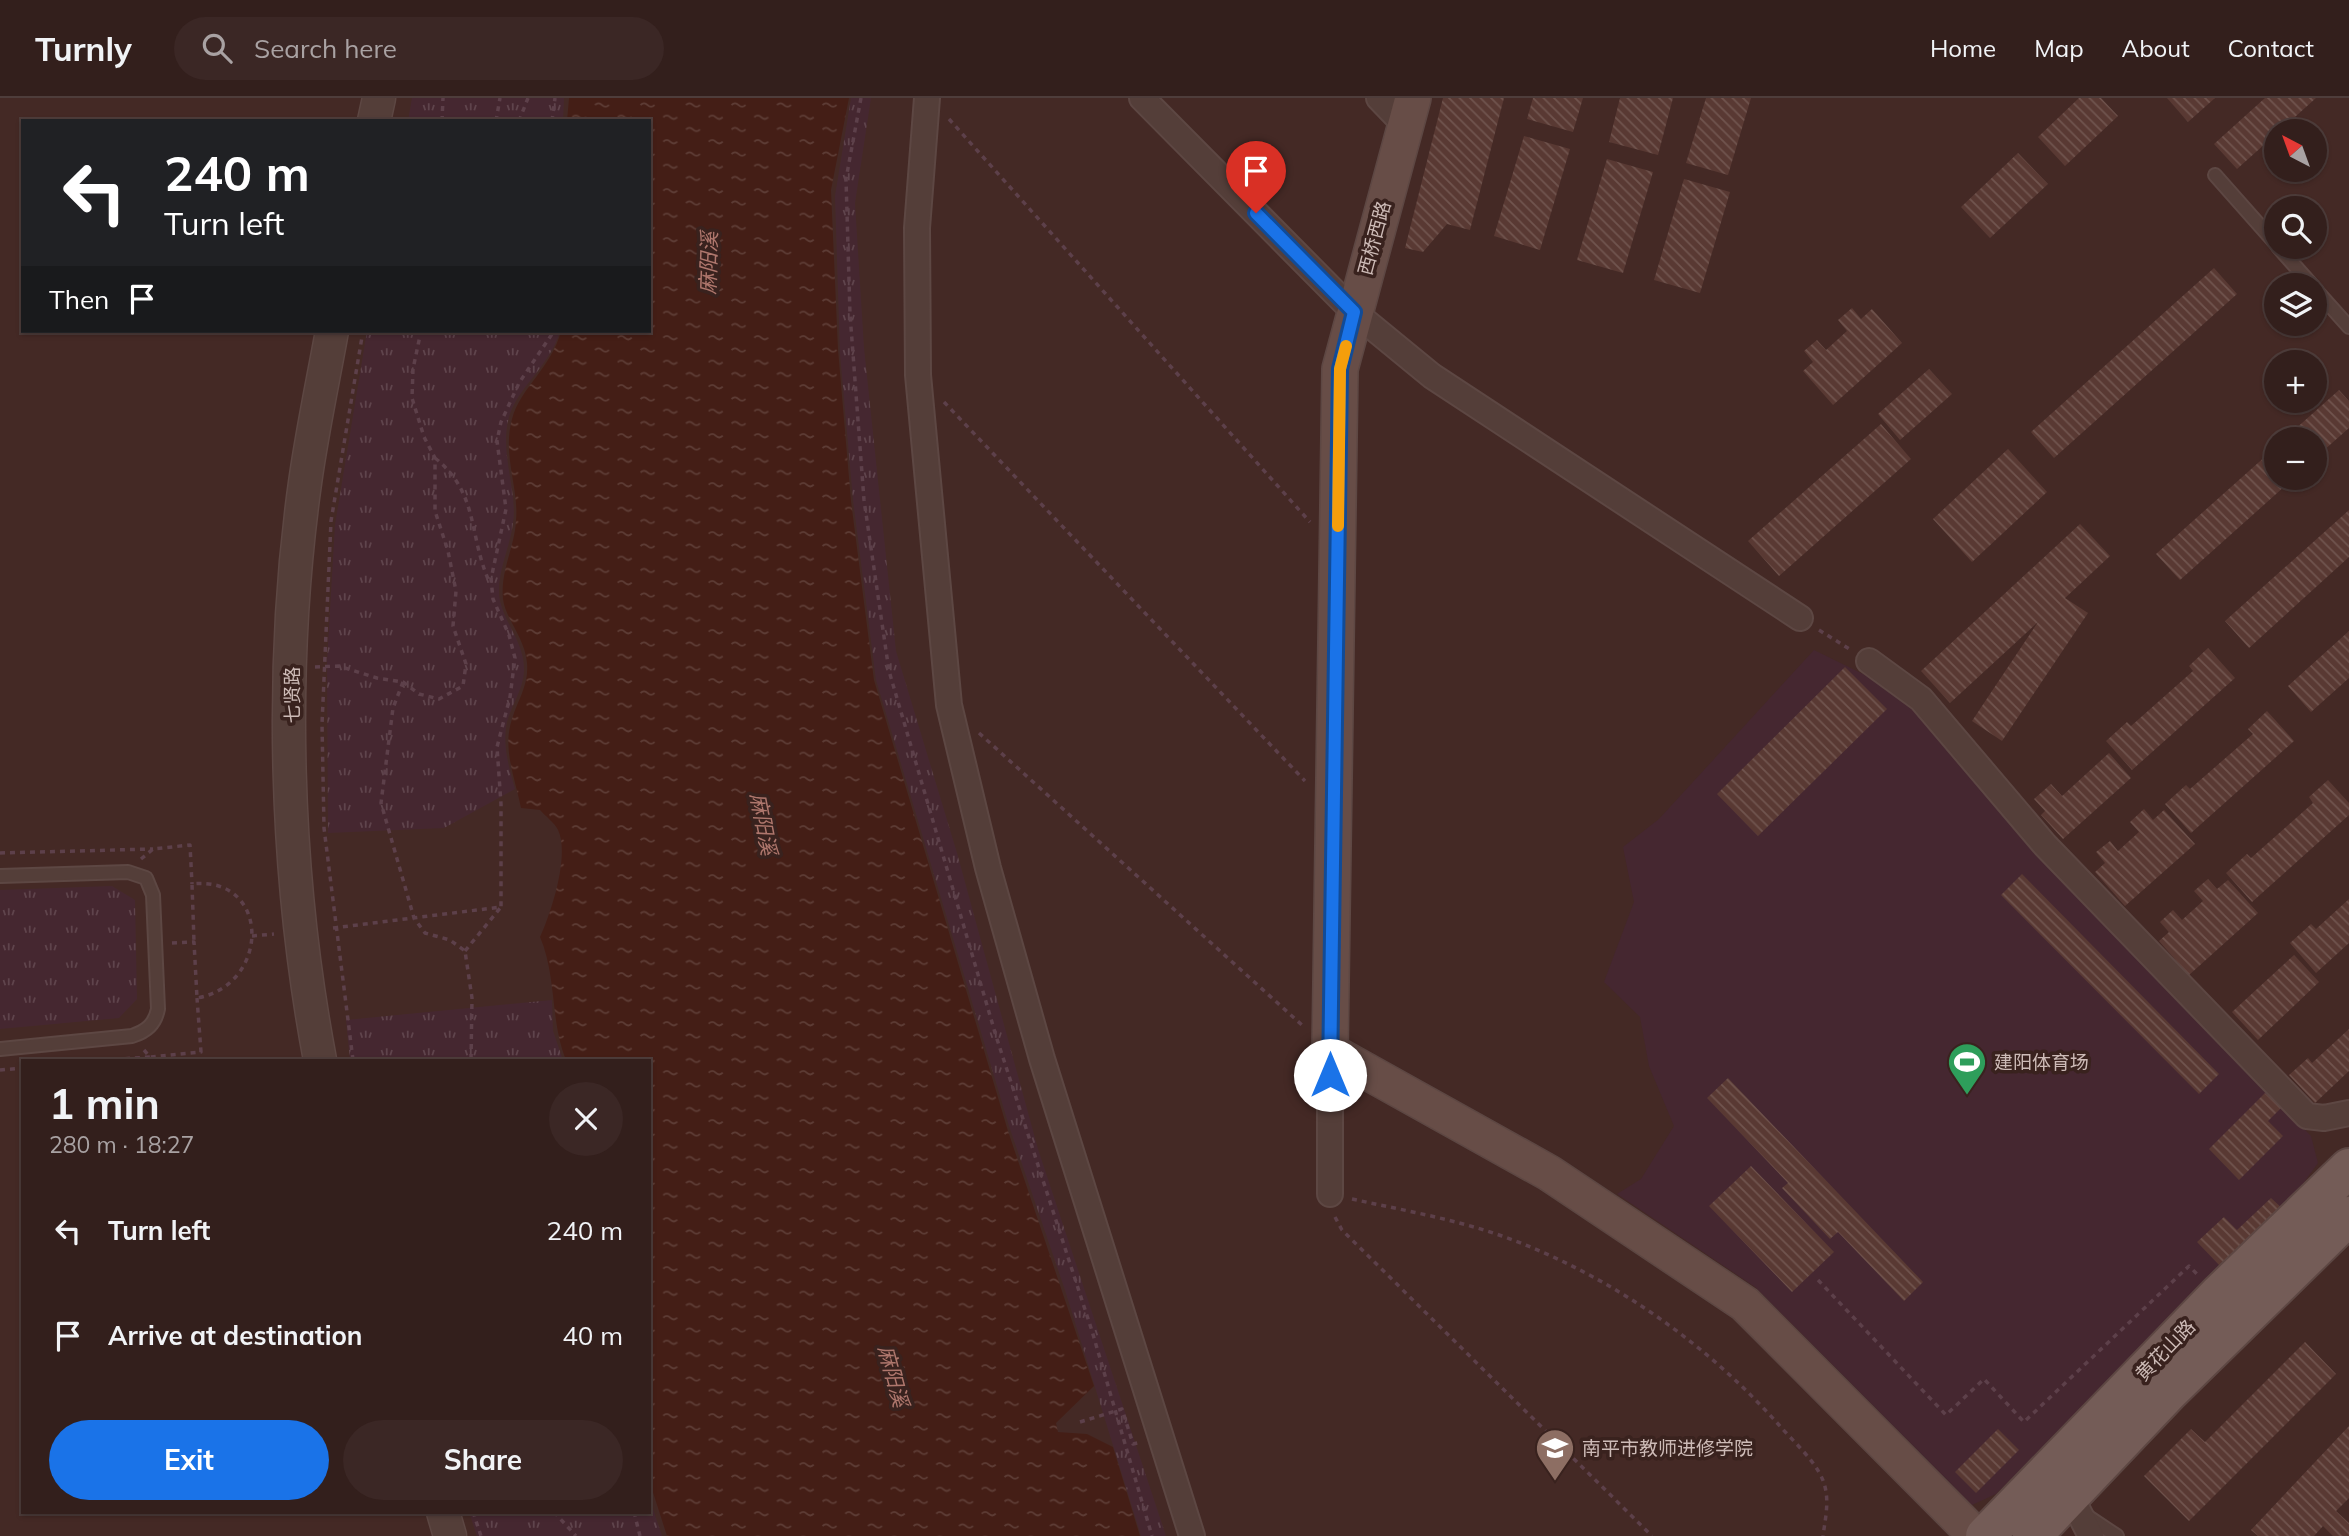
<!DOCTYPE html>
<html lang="en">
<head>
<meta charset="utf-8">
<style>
	:root { --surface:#331f1c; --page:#3b2725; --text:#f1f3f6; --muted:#a9a2a3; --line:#4e3d3b; --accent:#1a73e8 }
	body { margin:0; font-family:Mulish,"Noto Sans SC",sans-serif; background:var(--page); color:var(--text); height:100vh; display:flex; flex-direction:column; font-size:26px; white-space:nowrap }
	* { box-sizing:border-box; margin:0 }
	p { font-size:23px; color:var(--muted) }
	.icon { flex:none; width:38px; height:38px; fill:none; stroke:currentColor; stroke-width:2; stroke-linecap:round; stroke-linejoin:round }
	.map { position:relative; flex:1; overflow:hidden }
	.details { position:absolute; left:21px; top:961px; width:630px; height:455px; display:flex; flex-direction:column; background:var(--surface); border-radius:0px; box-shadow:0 2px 5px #0004,0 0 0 2px var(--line) }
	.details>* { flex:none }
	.top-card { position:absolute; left:21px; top:21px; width:630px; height:214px; border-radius:0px; box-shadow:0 2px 5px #0004,0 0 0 2px var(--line); background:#202124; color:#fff; overflow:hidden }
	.needle { width:46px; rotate:319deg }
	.controls { position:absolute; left:2264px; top:21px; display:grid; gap:14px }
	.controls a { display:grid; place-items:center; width:63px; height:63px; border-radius:50%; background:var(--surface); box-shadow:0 2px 5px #0004,0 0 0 2px var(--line); font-size:35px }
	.pin { position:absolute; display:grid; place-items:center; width:60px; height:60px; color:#fff; margin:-72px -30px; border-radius:50% 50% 50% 0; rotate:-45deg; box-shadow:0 0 7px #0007 }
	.pin .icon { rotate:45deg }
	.me { position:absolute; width:77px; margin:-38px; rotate:0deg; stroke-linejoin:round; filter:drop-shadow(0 0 5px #0008) }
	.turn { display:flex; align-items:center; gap:24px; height:147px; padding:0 28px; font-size:32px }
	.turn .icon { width:91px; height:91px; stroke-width:2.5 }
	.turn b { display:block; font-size:49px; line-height:60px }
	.then { display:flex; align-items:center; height:66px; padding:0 28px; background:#0003; gap:14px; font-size:26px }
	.round { display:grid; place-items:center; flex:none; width:74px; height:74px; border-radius:37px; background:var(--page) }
	.headline { display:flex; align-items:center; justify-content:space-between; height:119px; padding:0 28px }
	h1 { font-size:42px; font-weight:700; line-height:52px }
	.button { display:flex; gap:14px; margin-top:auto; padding:14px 28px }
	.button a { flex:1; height:80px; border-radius:42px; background:var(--accent); color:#fff; font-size:28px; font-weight:700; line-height:80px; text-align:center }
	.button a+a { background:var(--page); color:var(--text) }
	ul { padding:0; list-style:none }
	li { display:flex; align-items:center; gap:21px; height:105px; padding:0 28px }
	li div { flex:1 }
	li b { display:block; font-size:26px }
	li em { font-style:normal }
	header { display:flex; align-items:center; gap:42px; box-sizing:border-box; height:98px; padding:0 35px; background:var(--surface); border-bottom:2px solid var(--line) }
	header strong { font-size:33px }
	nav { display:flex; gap:38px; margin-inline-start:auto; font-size:24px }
	.search { width:490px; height:63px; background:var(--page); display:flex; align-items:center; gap:18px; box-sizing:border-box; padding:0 24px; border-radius:38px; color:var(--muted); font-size:26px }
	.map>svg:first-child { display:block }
</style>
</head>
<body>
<header>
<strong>Turnly</strong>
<div class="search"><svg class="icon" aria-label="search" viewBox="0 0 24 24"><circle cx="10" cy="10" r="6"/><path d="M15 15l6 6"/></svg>Search here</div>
<nav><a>Home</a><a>Map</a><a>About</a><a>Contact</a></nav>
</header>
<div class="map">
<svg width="2349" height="1438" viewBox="0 0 2349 1438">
	<defs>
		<pattern id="grass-tufts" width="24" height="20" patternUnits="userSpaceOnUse" patternTransform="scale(1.75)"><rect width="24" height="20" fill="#452730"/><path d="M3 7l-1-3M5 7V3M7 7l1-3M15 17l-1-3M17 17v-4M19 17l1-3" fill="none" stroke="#5f444c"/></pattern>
		<pattern id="water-ripples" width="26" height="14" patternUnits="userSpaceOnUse" patternTransform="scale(1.75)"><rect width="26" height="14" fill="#441e16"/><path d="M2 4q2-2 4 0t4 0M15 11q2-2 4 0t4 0" fill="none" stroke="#5e3d36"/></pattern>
		<pattern id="building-back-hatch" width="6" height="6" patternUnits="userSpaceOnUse" patternTransform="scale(1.75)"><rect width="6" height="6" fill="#593933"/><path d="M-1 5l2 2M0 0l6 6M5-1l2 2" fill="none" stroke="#70544e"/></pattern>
	</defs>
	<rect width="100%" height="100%" fill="#442925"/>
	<path fill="url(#grass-tufts)" d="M412,0H564L563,23H408Z
		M851,0H871L855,105L864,250L896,553L957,755L1038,1051L1166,1438H1141L1065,1192L1009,1028L876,582L853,402L840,256L835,98Z
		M367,233H560C550,268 517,290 509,319C499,355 518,393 513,425C510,450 495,478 500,503C506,528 525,546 524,573C523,592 512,606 507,624C502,647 509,669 515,691L444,730L328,735L327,563L335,427Z
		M112,788L135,802L137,901L119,920L0,931V792Z
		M552,902L553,933L563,962H350L346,922Z
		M649,1399L662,1438H477L469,1414H649Z"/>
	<path fill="#452730" d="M1814,552L1904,596L2035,755L2311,1038L2318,1065L2284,1112L1996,1396L1972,1407L1755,1189L1617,1096L1641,1081L1674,1028L1649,968L1640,919L1604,884L1634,804L1623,749L1659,721Z"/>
	<path fill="url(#water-ripples)" d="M569,0H849L831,92L838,251L851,403L874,582L1008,1033L1094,1288L1056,1325L1058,1334L1087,1336L1113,1349L1140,1438H667L649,1382V962H566C550,923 557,879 540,839C551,815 570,757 558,732C555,725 545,718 540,712L521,710C515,680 502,650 512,621C518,601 529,587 527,565C525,540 505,520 503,501C500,473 515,448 516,422C519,390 502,357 512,321C520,290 552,269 561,233H649V23H567Z"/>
	<path fill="url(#building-back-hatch)" d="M1443,0H1504L1470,132L1447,126L1423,154L1405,150Z
		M1533,0H1583L1573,34L1527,21Z
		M1620,0H1673L1658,57L1609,44Z
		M1706,0H1751L1728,77L1686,65Z
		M2079,0H2101L2118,18L2065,68L2038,39Z
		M2167,0H2215L2188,24Z
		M2265,0H2316L2237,71L2214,46Z
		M1524,38L1570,51L1540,152L1494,138Z
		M2018,55L2048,86L1990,140L1961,109Z
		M1607,61L1653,74L1623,175L1577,162Z
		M1684,81L1730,94L1700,195L1654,182Z
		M2214,170L2237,196L2054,360L2031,334Z
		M1852,210L1861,221L1872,211L1902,245L1833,307L1803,273L1813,264L1804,253L1817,242L1826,252L1847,233L1838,222Z
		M1929,271L1952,296L1900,342L1878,316Z
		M2339,292L2349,303V330L2315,360V341H2284Z
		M1881,326L1911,361L1779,478L1748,443Z
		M2277,348V380H2294L2180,482L2156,456Z
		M2008,351L2047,394L1972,464L1933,421Z
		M2349,412V459L2249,550L2225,523Z
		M2080,426L2110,458L2065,500L2088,515L2002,643L1972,623L2038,524L1950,605L1921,573Z
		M2349,533V580L2311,614L2288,588Z
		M2208,550L2235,580L2132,672L2106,643L2127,624L2131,628L2193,573L2189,568Z
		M1845,569L1887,611L1758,738L1717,696Z
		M2267,613L2294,643L2191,735L2165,706L2186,687L2190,691L2253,636L2248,631Z
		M2109,655L2131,680L2063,741L2041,717L2045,713L2034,701L2051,686L2062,698Z
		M2328,682L2349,705V717L2252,804L2226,775L2247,756L2251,760L2313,705L2309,699Z
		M2144,711L2153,722L2164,712L2195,746L2125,808L2095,774L2105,765L2096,754L2110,743L2118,753L2139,734L2130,724Z
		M2022,776L2219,976L2199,996L2001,797Z
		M2208,781L2217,791L2228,782L2258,815L2189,877L2159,843L2169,834L2160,824L2173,812L2182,822L2203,803L2194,793Z
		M2349,801V845L2316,875L2290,845L2311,826L2316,831Z
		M2294,857L2319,884L2258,942L2232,914Z
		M2349,931V973L2315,1005L2289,977L2308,960L2312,965Z
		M1728,980L1923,1184L1904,1203L1838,1134L1830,1141L1782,1090L1788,1085L1707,1000Z
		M2265,995L2281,1010L2268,1023L2283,1038L2239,1082L2209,1051Z
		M1751,1068L1834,1154L1792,1194L1709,1108Z
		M2271,1100L2284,1112L2223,1171L2197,1144L2224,1119L2237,1132Z
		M2305,1244L2336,1276L2189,1423L2144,1378L2191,1331L2205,1344Z
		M2349,1328V1400L2336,1413L2349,1425V1438H2333L2323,1428L2314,1438H2258L2251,1432Z
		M1998,1331L2019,1352L1976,1395L1955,1374Z"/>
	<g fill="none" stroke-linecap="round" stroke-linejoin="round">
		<g stroke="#5d4743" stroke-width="16">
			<path id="service" d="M2215,77L2277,147
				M2278,149L2312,187
				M2315,191L2349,229
				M0,778L128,774L146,780L153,797L158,911C155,926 147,933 132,938L0,951
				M2084,1416L2117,1438"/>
		</g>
		<g stroke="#5d4743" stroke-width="28">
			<path id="minor" d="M927,0L917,130L918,277L949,607L988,770L1042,961L1192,1438
				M1142,0L1354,214L1432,278L1800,520
				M1379,0L1405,27
				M1869,563L1921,601L2045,747L2307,1018L2324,1020L2349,1015
				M1330,953V1096
				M2070,1397L2091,1438"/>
		</g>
		<g stroke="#5d4743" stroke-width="35">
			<path id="tertiary" d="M374,23L379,0
				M320,962C285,777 279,571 305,385C312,334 323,283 332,233
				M443,1414L450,1438"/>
		</g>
		<g stroke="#5d4743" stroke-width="38">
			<path id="secondary" d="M1413,0L1340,271L1330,953L1549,1075L1745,1206L1976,1438"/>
		</g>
		<g stroke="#5d4743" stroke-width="42">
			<path id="primary" d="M1985,1438L2218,1197L2349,1070
				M2032,1438L2168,1295L2349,1118"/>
		</g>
		<path stroke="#5d404a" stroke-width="3.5" stroke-dasharray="5 5" stroke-linecap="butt" d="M861,0L846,81L850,216L864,402L889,573L996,938L1092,1233L1152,1438
			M949,21L1310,424
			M442,23L443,0
			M496,23L500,0
			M519,23L528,0
			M552,23L555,0
			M944,304L1305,683
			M435,360C480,396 468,439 490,485
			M1819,532L1851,552
			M315,569L339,568L377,580L403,584L419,596L439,601L463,588L466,566L453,528L456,493L448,453L435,413V360L424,339L412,300L413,271L421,233
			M403,584L393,610L381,705L414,820L425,835L450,842L465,853L472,900L471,962
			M979,635L1303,928
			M0,755L153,751
			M141,761L153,751L190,747L192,786
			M333,830L501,809V706L497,649L510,599L515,560L509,537L493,501L491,481L506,411L497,343L501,324L519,285L554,233
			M252,838L274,836
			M172,845L194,844L197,900C271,887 271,777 192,786L194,844
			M465,853L501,809
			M144,952L150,959L201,954L197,900
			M105,962L150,959
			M353,962L324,730L322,626L331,423L363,233
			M0,972L23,970
			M1352,1101C1402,1112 1454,1121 1502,1138C1608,1176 1704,1243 1779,1327C1792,1342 1811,1359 1820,1376C1831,1396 1826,1416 1823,1438
			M1335,1119L1342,1132L1652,1438
			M1818,1182L1946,1317L1984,1281L2024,1324L2189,1168L2197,1176
			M1080,1324L1122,1311L1133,1346L1141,1344
			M473,1414L481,1438
			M554,1414L576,1438
			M634,1414L640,1438"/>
		<use href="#service" stroke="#543e39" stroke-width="12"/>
		<use href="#minor" stroke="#543e39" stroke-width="24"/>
		<use href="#tertiary" stroke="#543e39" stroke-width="32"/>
		<use href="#secondary" stroke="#674d47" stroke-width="35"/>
		<use href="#primary" stroke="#745c57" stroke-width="38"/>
	</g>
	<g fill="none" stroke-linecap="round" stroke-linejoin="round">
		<g stroke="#114b97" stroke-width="18">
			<path id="route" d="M1256,115L1354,214L1340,271L1330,977"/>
		</g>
		<use href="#route" stroke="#1a73e8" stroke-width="12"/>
		<path stroke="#f59e0b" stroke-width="12" d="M1338,428L1340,271L1346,248"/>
	</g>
	<defs>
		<g id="stadium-pin" transform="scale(2.0125)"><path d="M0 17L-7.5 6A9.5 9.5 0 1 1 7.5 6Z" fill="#2e9e5b" stroke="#39221e"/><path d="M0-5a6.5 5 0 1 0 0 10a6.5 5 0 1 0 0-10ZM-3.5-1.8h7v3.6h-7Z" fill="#fff"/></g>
		<g id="school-pin" transform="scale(2.0125)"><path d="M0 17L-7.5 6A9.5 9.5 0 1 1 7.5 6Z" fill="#8d6e63" stroke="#39221e"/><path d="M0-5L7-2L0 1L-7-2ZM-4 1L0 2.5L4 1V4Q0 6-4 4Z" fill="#fff"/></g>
	</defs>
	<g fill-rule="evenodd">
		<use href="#stadium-pin" x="1967" y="964"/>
		<use href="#school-pin" x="1555" y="1350"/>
	</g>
	<g text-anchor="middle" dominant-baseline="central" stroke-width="7" stroke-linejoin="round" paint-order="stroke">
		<g font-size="19" fill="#cdbbb7" stroke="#39221e">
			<text transform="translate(1374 140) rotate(-75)">西桥西路</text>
			<text transform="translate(292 597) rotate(-90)">七贤路</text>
			<text transform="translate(2165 1252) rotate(-46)">黄花山路</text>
		</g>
		<g font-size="19" fill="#cdbbb7" stroke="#39221e" text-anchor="start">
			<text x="1994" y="964">建阳体育场</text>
			<text x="1582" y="1350">南平市教师进修学院</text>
		</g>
		<g font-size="21" font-style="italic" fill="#af776d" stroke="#39221e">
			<text transform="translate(708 165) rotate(-88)">麻阳溪</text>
			<text transform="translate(764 726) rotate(79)">麻阳溪</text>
			<text transform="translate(894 1278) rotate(75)">麻阳溪</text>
		</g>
	</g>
</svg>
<div class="controls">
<a><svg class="needle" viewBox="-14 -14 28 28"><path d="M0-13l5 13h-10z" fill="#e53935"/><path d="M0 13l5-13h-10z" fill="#a9a2a3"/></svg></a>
<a><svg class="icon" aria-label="search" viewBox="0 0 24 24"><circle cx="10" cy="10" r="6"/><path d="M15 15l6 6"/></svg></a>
<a><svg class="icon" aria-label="layers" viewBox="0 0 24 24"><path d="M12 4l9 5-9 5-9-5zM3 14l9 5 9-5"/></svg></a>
<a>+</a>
<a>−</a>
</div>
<div class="pin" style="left:1256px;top:115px;background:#d93025"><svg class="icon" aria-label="arrive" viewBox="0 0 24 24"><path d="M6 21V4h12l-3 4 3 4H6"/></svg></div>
<svg class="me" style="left:1330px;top:977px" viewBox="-20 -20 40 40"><circle r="19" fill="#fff"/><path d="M0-13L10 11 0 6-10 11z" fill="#1a73e8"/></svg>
<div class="top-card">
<div class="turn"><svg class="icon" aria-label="left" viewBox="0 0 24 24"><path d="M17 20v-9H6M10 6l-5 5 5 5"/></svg><div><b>240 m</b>Turn left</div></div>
<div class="then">Then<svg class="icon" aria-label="arrive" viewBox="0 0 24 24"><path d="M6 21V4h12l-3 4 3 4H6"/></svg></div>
</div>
<section class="details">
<div class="headline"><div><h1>1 min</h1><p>280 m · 18:27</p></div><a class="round"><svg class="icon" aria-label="close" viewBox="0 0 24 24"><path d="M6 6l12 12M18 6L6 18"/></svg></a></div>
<ul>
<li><svg class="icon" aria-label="left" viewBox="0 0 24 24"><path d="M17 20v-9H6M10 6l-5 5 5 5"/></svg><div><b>Turn left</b></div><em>240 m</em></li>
<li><svg class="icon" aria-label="arrive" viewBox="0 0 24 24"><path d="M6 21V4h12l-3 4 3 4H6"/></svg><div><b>Arrive at destination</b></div><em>40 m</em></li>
</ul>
<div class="button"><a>Exit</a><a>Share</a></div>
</section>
</div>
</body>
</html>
